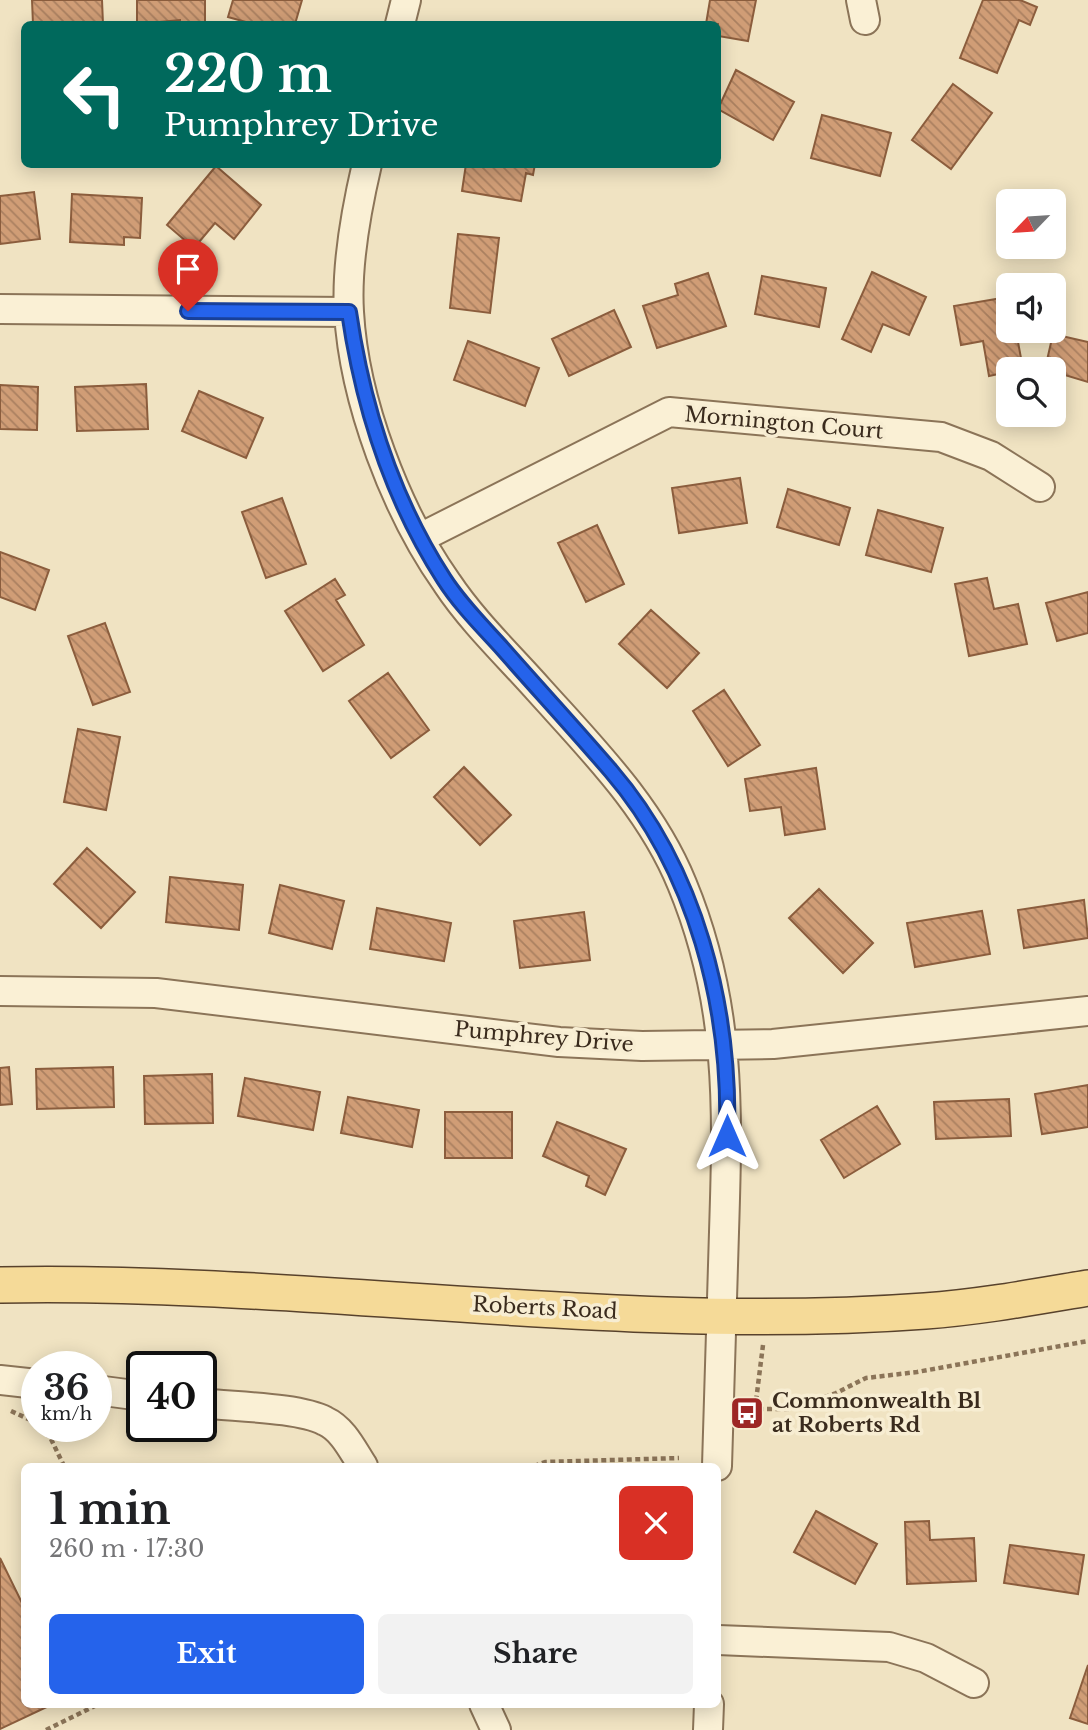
<!DOCTYPE html>
<html lang="en">
<head>
<meta charset="utf-8">
<style>
	:root { --surface:#fff; --page:#f2f2f2; --text:#202124; --muted:#757577; --accent:#2563eb }
	body { margin:0; font-family:"Libre Baskerville",serif; background:var(--page); color:var(--text); height:100vh; display:flex; flex-direction:column; font-size:26px; white-space:nowrap }
	* { box-sizing:border-box; margin:0 }
	p { font-size:23px; color:var(--muted) }
	.icon { flex:none; width:38px; height:38px; fill:none; stroke:currentColor; stroke-width:2; stroke-linecap:round; stroke-linejoin:round }
	.map { position:relative; flex:1; overflow:hidden }
	.sheet { position:absolute; left:21px; top:1463px; width:700px; height:245px; display:flex; flex-direction:column; background:var(--surface); border-radius:10px; box-shadow:0 4px 18px #0003 }
	.sheet>* { flex:none }
	.guide { position:absolute; left:21px; top:21px; width:700px; height:147px; border-radius:10px; box-shadow:0 4px 18px #0003; background:#00695c; color:#fff; overflow:hidden }
	.needle { width:46px; rotate:245deg }
	.buttons { position:absolute; left:996px; top:189px; display:grid; gap:14px }
	.buttons a { display:grid; place-items:center; width:70px; height:70px; border-radius:10px; background:var(--surface); box-shadow:0 4px 18px #0003; font-size:35px }
	.speed { position:absolute; left:21px; top:1351px; display:flex; gap:14px; font-size:35px; font-weight:700; text-align:center }
	.speed>* { display:grid; place-content:center; width:91px; height:91px; border-radius:50%; background:var(--surface); box-shadow:0 4px 18px #0003; line-height:1 }
	.speed small { font-size:18px; font-weight:400 }
	.speed .limit { border:4px solid #111; border-radius:10px; background:#fff; color:#111 }
	.pin { position:absolute; display:grid; place-items:center; width:60px; height:60px; color:#fff; margin:-72px -30px; border-radius:50% 50% 50% 0; rotate:-45deg; box-shadow:0 0 7px #0007 }
	.pin .icon { rotate:45deg }
	.me { position:absolute; width:77px; margin:-38px; rotate:0deg; stroke-linejoin:round; filter:drop-shadow(0 0 5px #0008) }
	.turn { display:flex; align-items:center; gap:24px; height:147px; padding:0 28px; font-size:32px }
	.turn .icon { width:91px; height:91px; stroke-width:2.5 }
	.turn b { display:block; font-size:49px; line-height:60px }
	.round { display:grid; place-items:center; flex:none; width:74px; height:74px; border-radius:10px; background:var(--page) }
	.headline { display:flex; align-items:center; justify-content:space-between; height:119px; padding:0 28px }
	h1 { font-size:42px; font-weight:700; line-height:52px }
	.cta { display:flex; gap:14px; margin-top:auto; padding:14px 28px }
	.cta a { flex:1; height:80px; border-radius:10px; background:var(--accent); color:#fff; font-size:28px; font-weight:700; line-height:80px; text-align:center }
	.cta a+a { background:var(--page); color:var(--text) }
	.map>svg:first-child { display:block }
</style>
</head>
<body>
<div class="map">
<svg width="1088" height="1730" viewBox="0 0 1088 1730">
	<defs>
		<pattern id="building-back-hatch" width="6" height="6" patternUnits="userSpaceOnUse" patternTransform="scale(1.75)"><rect width="6" height="6" fill="#d09d76"/><path d="M-1 5l2 2M0 0l6 6M5-1l2 2" fill="none" stroke="#aa8060"/></pattern>
	</defs>
	<rect width="100%" height="100%" fill="#f0e3c2"/>
	<path fill="url(#building-back-hatch)" stroke="#8b5d3d" stroke-width="2" d="M32,0H102L103,24H33Z
		M137,0H205V24H180V20L137,24Z
		M233,0H302L295,24H253L228,17Z
		M710,0H756L748,41L718,36V24H706Z
		M983,0H1020L1037,7L1030,25L1019,20L997,73L960,58Z
		M736,70L794,102L773,140L718,109Z
		M953,84L992,113L951,169L912,140Z
		M822,115L891,133L880,176L811,158Z
		M466,164H535L533,175L526,173L521,201L462,191Z
		M216,166L261,205L234,239L215,223L194,248L167,225Z
		M34,192L40,239L0,244V196Z
		M72,194L142,198L140,238L124,237V245L70,242Z
		M458,234L499,238L490,313L450,308Z
		M872,272L926,297L909,335L883,324L871,352L842,339Z
		M708,273L726,326L657,348L643,306L678,295L675,284Z
		M762,276L826,288L819,327L755,314Z
		M1008,297V331H1016L1023,369H1008V372L989,376L983,341L961,345L954,306Z
		M614,310L631,347L569,376L552,339Z
		M1053,334L1088,342V382L1045,369Z
		M468,341L539,368L525,406L454,380Z
		M146,384L148,429L77,431L75,387Z
		M0,385L38,387L37,430L0,429Z
		M199,391L263,418L246,458L182,431Z
		M740,478L747,523L679,533L672,488Z
		M788,489L850,508L839,545L777,527Z
		M282,498L306,564L266,578L242,512Z
		M878,510L943,528L931,572L866,555Z
		M597,525L624,584L586,602L558,543Z
		M0,552L49,570L35,610L0,597Z
		M987,578L994,609L1018,604L1027,644L969,656L955,584Z
		M335,579L345,595L336,600L364,645L323,671L285,611Z
		M1088,592V633L1057,641L1046,603Z
		M651,610L699,653L667,688L619,644Z
		M105,623L130,692L93,705L68,636Z
		M388,673L429,730L391,758L349,701Z
		M724,690L760,745L728,766L693,711Z
		M78,729L120,737L106,810L64,802Z
		M464,767L511,815L480,845L434,797Z
		M816,768L825,829L785,835L781,807L750,811L745,779Z
		M87,848L135,892L101,928L54,884Z
		M170,877L243,885L239,930L166,922Z
		M280,885L344,901L332,949L269,933Z
		M819,889L873,943L843,973L789,918Z
		M1084,900L1088,938L1024,948L1018,910Z
		M377,908L451,923L444,961L370,949Z
		M982,911L990,954L915,967L907,923Z
		M584,912L590,960L520,968L514,921Z
		M9,1067L12,1104L0,1105V1068Z
		M113,1067L114,1107L37,1109L36,1069Z
		M212,1074L213,1123L145,1124L144,1076Z
		M245,1078L320,1092L313,1130L238,1116Z
		M1088,1085V1127L1042,1134L1035,1094Z
		M348,1097L419,1110L412,1147L341,1133Z
		M1009,1099L1011,1136L936,1139L934,1102Z
		M877,1106L900,1144L844,1178L821,1140Z
		M445,1112H512V1158H445Z
		M557,1122L626,1149L605,1195L586,1186L589,1176L543,1156Z
		M816,1511L877,1544L855,1584L794,1552Z
		M929,1521L930,1540L974,1538L976,1581L907,1584L905,1522Z
		M1010,1545L1084,1555L1078,1594L1004,1583Z
		M0,1558L24,1607V1704H53L0,1729Z
		M1088,1665V1724L1070,1718Z"/>
	<g fill="none" stroke-linecap="round" stroke-linejoin="round">
		<g stroke="#8b7458" stroke-width="32">
			<path id="minor" d="M861,0L865,20
				M400,24L406,0
				M367,164C356,211 346,264 349,312C354,401 396,511 447,583C473,622 508,655 539,690C593,750 651,808 682,884C731,1002 728,1108 724,1232C722,1310 720,1388 717,1466
				M0,309L349,312
				M420,538L669,412L941,437L991,456L1040,487
				M0,991L156,993L559,1042L642,1046L773,1044L1088,1011
				M0,1380L37,1384
				M96,1390L142,1396
				M201,1403C233,1407 298,1407 325,1421C343,1429 353,1451 363,1466
				M718,1640L889,1647L926,1658L974,1683
				M484,1704L496,1730
				M708,1730L709,1704"/>
		</g>
		<g stroke="#58422c" stroke-width="38">
			<path id="major" d="M0,1285C309,1279 617,1334 925,1311C980,1307 1034,1297 1088,1288"/>
		</g>
		<path stroke="#8b7458" stroke-width="4.5" stroke-dasharray="5 3.5" stroke-linecap="butt" d="M763,1345L755,1409H792L836,1393L866,1378L917,1372L1088,1341
			M11,1411L37,1423
			M40,1426L51,1439L64,1466
			M534,1466L545,1462L679,1458
			M46,1730L99,1704"/>
		<use href="#minor" stroke="#faf0d5" stroke-width="28"/>
		<use href="#major" stroke="#f5da98" stroke-width="35"/>
	</g>
	<g fill="none" stroke-linecap="round" stroke-linejoin="round">
		<g stroke="#184099" stroke-width="18">
			<path id="route" d="M188,311L349,312C363,408 391,497 444,579C460,604 482,626 502,648C538,689 575,729 611,771C696,870 731,1007 727,1136"/>
		</g>
		<use href="#route" stroke="#2563eb" stroke-width="12"/>
	</g>
	<defs>
		<g id="bus-square" transform="scale(1.75)"><rect x="-9" y="-9" width="18" height="18" rx="4" fill="#9d2625" stroke="#f7edd2"/><path d="M-5-6H5V4H4V6H2V4H-2V6H-4V4H-5ZM-3.5-4V0h7V-4ZM-3.5 1.2v1.5H-2V1.2ZM2 1.2v1.5H3.5V1.2Z" fill="#fff"/></g>
	</defs>
	<g fill-rule="evenodd">
		<use href="#bus-square" x="747" y="1413"/>
	</g>
	<g text-anchor="middle" dominant-baseline="central" stroke-width="7" stroke-linejoin="round" paint-order="stroke">
		<g font-size="21" fill="#3a2b1d" stroke="#f7edd2">
			<text transform="translate(784 423) rotate(5)">Mornington Court</text>
			<text transform="translate(544 1037) rotate(5)">Pumphrey Drive</text>
			<text transform="translate(545 1308) rotate(3)">Roberts Road</text>
		</g>
		<g font-size="21" font-weight="bold" fill="#3a2b1d" stroke="#f7edd2" text-anchor="start">
			<text x="772" y="1401">Commonwealth Bl<tspan x="772" dy="24">at Roberts Rd</tspan></text>
		</g>
	</g>
</svg>
<div class="buttons">
<a><svg class="needle" viewBox="-14 -14 28 28"><path d="M0-13l5 13h-10z" fill="#e53935"/><path d="M0 13l5-13h-10z" fill="#757577"/></svg></a>
<a><svg class="icon" aria-label="sound" viewBox="0 0 24 24"><path d="M4 9h4l5-4v14l-5-4H4zM17 9q2 3 0 6"/></svg></a>
<a><svg class="icon" aria-label="search" viewBox="0 0 24 24"><circle cx="10" cy="10" r="6"/><path d="M15 15l6 6"/></svg></a>
</div>
<div class="speed"><div>36<small>km/h</small></div><div class="limit">40</div></div>
<div class="pin" style="left:188px;top:311px;background:#d93025"><svg class="icon" aria-label="arrive" viewBox="0 0 24 24"><path d="M6 21V4h12l-3 4 3 4H6"/></svg></div>
<svg class="me" style="left:727px;top:1136px" viewBox="-20 -20 40 40"><path d="M0-17L14 15 0 8-14 15z" fill="#2563eb" stroke="#fff" stroke-width="4"/></svg>
<div class="guide">
<div class="turn"><svg class="icon" aria-label="left" viewBox="0 0 24 24"><path d="M17 20v-9H6M10 6l-5 5 5 5"/></svg><div><b>220 m</b>Pumphrey Drive</div></div>
</div>
<section class="sheet">
<div class="headline"><div><h1>1 min</h1><p>260 m · 17:30</p></div><a class="round" style="background:#d93025;color:#fff"><svg class="icon" aria-label="close" viewBox="0 0 24 24"><path d="M6 6l12 12M18 6L6 18"/></svg></a></div>
<div class="cta"><a>Exit</a><a>Share</a></div>
</section>
</div>
</body>
</html>
